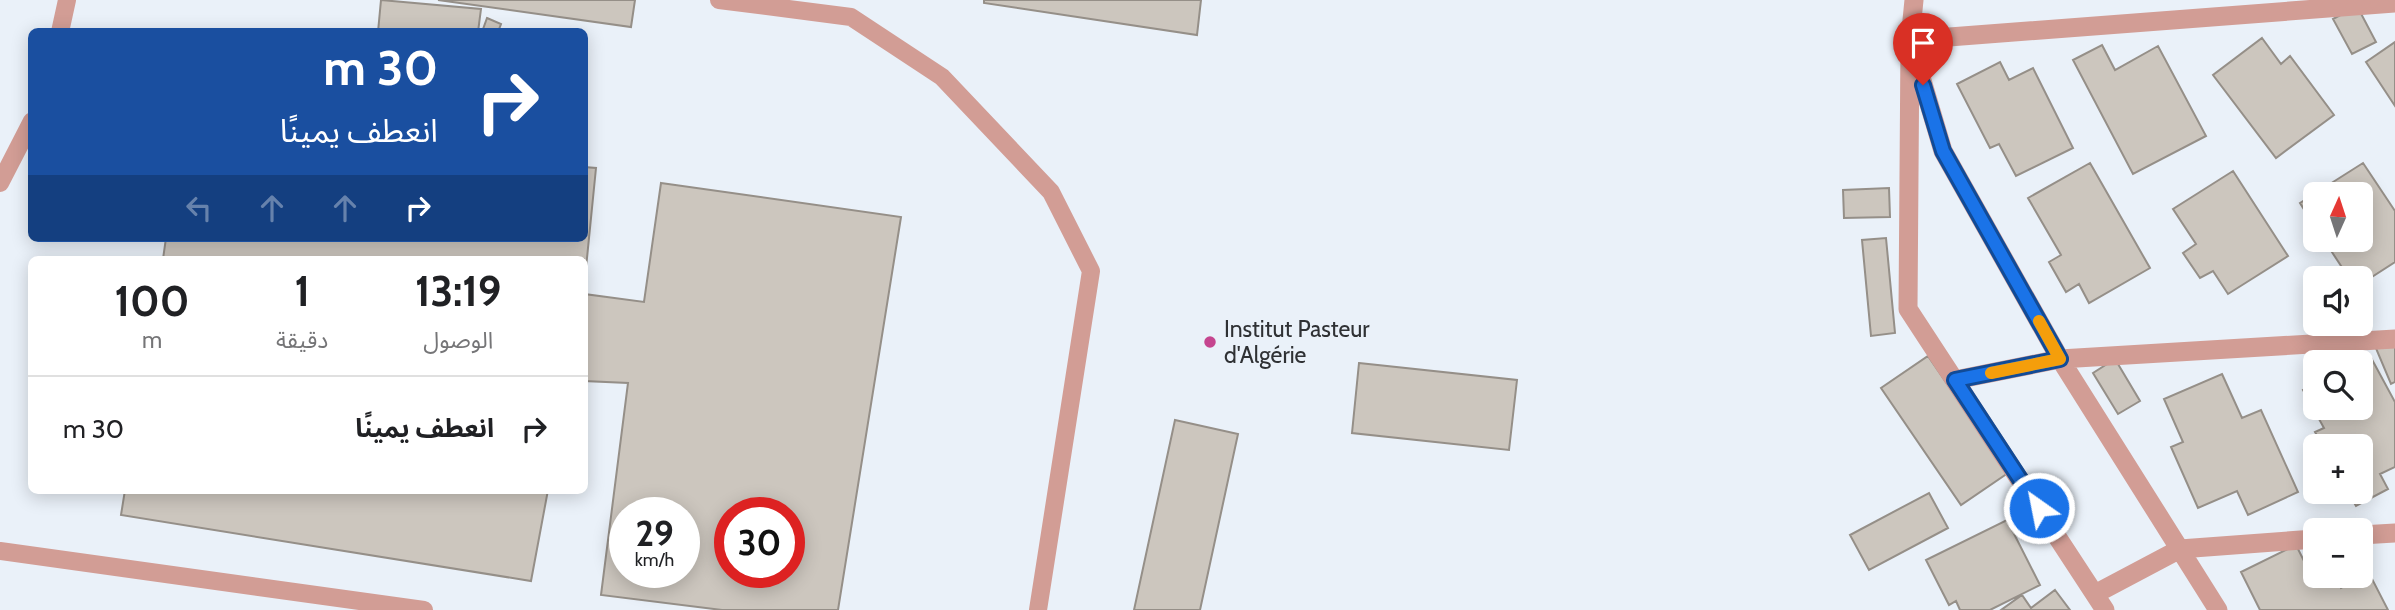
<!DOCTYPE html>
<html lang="ar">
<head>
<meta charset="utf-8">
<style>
	:root { --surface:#fff; --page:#f6f6f6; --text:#202124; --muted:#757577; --line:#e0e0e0 }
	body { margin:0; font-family:Cabin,"Noto Sans Arabic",sans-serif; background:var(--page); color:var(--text); direction:rtl; height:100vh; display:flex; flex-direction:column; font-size:26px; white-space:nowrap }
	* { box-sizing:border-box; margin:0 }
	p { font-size:23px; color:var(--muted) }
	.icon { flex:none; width:38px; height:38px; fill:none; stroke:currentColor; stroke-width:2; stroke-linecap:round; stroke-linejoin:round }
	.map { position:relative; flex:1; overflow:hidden; direction:ltr }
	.panel { position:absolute; left:28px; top:256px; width:560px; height:238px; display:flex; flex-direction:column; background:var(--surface); border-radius:10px; box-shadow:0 4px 18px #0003; direction:rtl }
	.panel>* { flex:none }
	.top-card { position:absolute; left:28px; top:28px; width:560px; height:214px; border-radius:10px; box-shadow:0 4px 18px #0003; direction:rtl; background:#1a4fa0; color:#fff; overflow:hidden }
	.needle { width:46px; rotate:3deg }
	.tools { position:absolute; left:2303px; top:182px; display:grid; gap:14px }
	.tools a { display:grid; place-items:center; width:70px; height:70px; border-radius:10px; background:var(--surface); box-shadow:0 4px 18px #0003; font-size:35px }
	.speed { position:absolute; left:609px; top:497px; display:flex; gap:14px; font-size:35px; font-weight:700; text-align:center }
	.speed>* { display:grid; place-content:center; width:91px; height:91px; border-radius:50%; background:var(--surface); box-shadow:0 4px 18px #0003; line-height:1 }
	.speed small { font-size:18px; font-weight:400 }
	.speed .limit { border:10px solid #d22; background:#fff; color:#111 }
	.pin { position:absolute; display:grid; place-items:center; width:60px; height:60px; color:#fff; margin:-72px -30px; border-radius:50% 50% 50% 0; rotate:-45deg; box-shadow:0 0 7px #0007 }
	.pin .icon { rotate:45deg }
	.me { position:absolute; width:77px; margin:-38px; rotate:327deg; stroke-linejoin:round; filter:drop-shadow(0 0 5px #0008) }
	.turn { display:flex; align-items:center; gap:24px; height:147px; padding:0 35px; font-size:32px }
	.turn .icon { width:91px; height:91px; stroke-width:2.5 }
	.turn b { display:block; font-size:49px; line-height:60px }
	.lanes { display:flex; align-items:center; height:66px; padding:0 35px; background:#0003; justify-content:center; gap:35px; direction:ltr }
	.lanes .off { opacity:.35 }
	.eta { display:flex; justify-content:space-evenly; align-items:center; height:119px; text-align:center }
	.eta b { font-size:42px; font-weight:800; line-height:49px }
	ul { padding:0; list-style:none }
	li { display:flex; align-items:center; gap:21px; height:105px; padding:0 35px; border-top:2px solid var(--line) }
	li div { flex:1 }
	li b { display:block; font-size:26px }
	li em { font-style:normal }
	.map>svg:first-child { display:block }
</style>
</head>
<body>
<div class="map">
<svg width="2395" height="610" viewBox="0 0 2395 610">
	<rect width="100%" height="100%" fill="#eaf1f9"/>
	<path fill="#ccc6be" stroke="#958f88" stroke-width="2" fill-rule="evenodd" d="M381,0L481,9L478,32H378Z
		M438,0H635L631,27Z
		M984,0H1201L1197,35L984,3Z
		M2357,6L2376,42L2352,54L2333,19Z
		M487,18L501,24L498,32H482Z
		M2262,38L2281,64L2290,56L2334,115L2276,158L2213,75Z
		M2395,42V106L2366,62Z
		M2102,45L2115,70L2158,46L2206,136L2133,174L2073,60Z
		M2000,62L2009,80L2033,68L2073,148L2016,176L1999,144L1990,148L1957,84Z
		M2090,163L2150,268L2089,303L2079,284L2066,292L2049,262L2061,255L2028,198Z
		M2363,163L2395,211V262L2361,284V278H2349L2324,240H2361V194H2315V227L2300,203Z
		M584,167L596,168L584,288V259H163L166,238H584Z
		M2233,171L2288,256L2228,294L2213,271L2200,278L2183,253L2196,244L2173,209Z
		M661,183L901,217L838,610H722L601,595L628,383L584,381V294L644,302ZM625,513H684V572H625ZM730,513H789V572H730Z
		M1889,188L1890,217L1844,218L1843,190Z
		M1886,238L1895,333L1871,336L1862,240Z
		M2395,337V382L2391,384L2375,346Z
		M2369,354L2395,402V467L2380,474L2388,489L2356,506L2348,492H2361V446H2323L2315,432L2324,428L2303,390L2315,384V408H2361V362H2354Z
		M1928,356L2008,473L1961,505L1881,388Z
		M2115,359L2140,401L2118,414L2093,373Z
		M1359,363L1517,380L1509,450L1352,433Z
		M2222,374L2242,418L2261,410L2298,492L2248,515L2237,491L2198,508L2171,447L2183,442L2164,399Z
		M1175,420L1238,434L1200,610H1134Z
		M125,490H548L531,581L121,515Z
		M1929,493L1948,528L1869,570L1850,535Z
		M2007,520L2040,585L1990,610H1960L1956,601L1949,605L1926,560Z
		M2296,545L2311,575L2315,573V576H2335L2341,588L2369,573L2388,610H2260L2241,572Z
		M2055,590L2070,610H2001L2022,595L2031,608Z"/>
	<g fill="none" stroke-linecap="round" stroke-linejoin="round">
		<path stroke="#d29d95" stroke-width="18" d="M719,0L851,17L942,77L1051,192L1091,271L1038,610
			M60,32L67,0
			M0,183L32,121
			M0,551L424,610"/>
		<path stroke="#d29d95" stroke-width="19" d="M1914,0L1910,40L1908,309L2105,610
			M1955,380L2060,359L2395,339
			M2361,535L2395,533
			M2095,594L2180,549L2315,539
			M2218,610L2060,359L1943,151L1910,40L2395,3"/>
	</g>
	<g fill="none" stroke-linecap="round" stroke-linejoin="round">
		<g stroke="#114b97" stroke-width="18">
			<path id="route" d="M1923,85L1943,151L2060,359L1955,380L2039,508"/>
		</g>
		<use href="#route" stroke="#1a73e8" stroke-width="12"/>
		<path stroke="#f59e0b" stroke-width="12" d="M1991,373L2060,359L2039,321"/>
	</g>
	<circle fill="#c5458f" stroke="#eaf1f9" stroke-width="2.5" cx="1210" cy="342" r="7"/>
	<g text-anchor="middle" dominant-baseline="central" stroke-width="6" stroke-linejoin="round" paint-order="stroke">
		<g font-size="23" fill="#2f3134" stroke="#eaf1f9" text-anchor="start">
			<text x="1224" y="329">Institut Pasteur<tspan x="1224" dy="26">d'Algérie</tspan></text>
		</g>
	</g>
</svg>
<div class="tools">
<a><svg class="needle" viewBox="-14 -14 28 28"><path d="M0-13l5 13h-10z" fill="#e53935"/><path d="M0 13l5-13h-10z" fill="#757577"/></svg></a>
<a><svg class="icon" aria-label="sound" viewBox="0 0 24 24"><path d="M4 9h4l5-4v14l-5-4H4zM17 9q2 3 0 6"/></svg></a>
<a><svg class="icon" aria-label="search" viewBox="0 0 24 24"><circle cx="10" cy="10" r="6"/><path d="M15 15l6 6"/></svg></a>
<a>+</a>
<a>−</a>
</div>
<div class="speed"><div>29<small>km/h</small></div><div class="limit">30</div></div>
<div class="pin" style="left:1923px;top:85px;background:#d93025"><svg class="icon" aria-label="arrive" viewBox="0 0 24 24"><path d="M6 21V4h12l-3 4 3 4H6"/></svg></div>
<svg class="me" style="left:2039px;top:508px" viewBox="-20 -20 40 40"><circle r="17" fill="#1a73e8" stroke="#fff" stroke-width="3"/><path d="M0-11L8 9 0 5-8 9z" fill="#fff"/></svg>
<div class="top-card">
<div class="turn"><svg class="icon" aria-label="right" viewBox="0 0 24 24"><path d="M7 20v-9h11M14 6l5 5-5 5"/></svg><div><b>30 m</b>انعطف يمينًا</div></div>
<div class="lanes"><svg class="icon off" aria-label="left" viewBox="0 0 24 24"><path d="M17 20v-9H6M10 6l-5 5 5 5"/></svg><svg class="icon off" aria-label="ahead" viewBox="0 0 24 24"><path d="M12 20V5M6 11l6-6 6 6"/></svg><svg class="icon off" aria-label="ahead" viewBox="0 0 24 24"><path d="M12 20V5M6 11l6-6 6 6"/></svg><svg class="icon" aria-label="right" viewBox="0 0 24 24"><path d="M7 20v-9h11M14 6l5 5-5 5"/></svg></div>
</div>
<section class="panel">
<div class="eta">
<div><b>13:19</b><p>الوصول</p></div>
<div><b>1</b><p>دقيقة</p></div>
<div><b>100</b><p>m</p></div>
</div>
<ul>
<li><svg class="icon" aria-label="right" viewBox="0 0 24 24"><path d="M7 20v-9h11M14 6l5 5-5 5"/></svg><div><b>انعطف يمينًا</b></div><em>30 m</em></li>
</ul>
</section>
</div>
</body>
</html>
